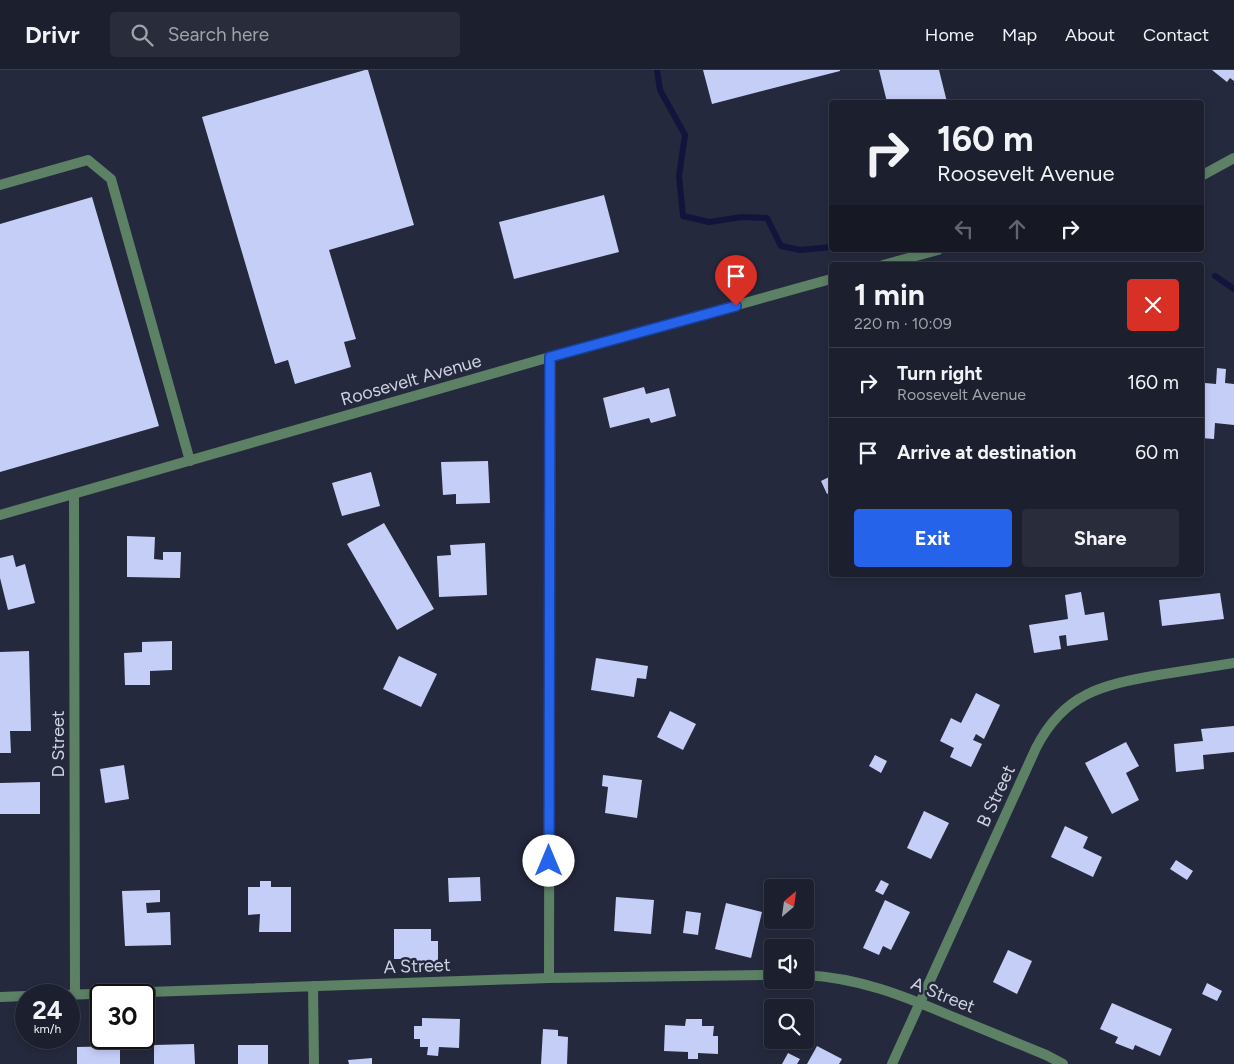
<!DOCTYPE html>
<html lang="en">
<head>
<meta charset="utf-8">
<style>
	:root { --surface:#1c1f2e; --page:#292c3a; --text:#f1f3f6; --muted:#a0a2aa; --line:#3a3d4a; --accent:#2563eb }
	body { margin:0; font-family:Figtree,sans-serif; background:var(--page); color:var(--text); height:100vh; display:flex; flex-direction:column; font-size:19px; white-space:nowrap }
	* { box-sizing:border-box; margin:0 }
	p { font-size:16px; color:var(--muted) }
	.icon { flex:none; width:28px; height:28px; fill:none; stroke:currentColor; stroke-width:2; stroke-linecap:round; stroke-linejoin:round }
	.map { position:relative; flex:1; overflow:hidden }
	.side { position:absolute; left:829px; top:192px; width:375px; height:315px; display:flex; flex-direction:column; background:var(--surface); border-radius:5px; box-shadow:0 2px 8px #0003,0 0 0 1px var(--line) }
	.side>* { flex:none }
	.top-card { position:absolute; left:829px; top:30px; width:375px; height:152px; border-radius:5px; box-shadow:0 2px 8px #0003,0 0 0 1px var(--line); background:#1c1f2e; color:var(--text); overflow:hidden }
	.needle { width:32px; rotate:29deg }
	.tools { position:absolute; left:764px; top:809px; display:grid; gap:10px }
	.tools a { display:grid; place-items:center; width:50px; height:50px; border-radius:5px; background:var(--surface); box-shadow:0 2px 8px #0003,0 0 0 1px var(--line); font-size:25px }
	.speed { position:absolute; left:15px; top:914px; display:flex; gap:10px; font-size:25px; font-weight:700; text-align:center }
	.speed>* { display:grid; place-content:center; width:65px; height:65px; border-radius:50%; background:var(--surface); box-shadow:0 2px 8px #0003,0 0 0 1px var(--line); line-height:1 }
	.speed small { font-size:12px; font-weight:400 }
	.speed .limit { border:2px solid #111; border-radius:8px; background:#fff; color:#111 }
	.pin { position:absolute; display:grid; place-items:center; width:42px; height:42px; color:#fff; margin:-51px -21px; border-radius:50% 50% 50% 0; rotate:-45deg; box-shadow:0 0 5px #0007 }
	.pin .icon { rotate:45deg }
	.me { position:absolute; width:55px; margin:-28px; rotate:0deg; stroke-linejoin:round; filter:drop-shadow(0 0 4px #0008) }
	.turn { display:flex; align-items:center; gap:18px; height:105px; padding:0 25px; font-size:22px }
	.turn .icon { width:65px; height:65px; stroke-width:2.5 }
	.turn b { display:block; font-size:35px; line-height:42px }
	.lanes { display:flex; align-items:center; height:48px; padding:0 25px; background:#0003; justify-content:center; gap:25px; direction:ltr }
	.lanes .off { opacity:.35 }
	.round { display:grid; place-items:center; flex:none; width:52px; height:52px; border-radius:5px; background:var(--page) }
	.head { display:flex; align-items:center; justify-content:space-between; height:85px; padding:0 25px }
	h1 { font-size:30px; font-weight:700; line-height:38px }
	.cta { display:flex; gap:10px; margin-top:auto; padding:10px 25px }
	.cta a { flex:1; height:58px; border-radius:5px; background:var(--accent); color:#fff; font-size:20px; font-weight:700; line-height:58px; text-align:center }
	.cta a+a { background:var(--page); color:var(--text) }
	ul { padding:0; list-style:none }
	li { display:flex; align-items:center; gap:15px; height:70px; padding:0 25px; border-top:1px solid var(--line) }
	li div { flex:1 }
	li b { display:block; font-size:19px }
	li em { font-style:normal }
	header { display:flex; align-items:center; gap:30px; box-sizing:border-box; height:70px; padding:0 25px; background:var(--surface); border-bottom:1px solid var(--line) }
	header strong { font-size:24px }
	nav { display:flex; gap:28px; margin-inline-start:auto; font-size:18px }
	.search { width:350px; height:45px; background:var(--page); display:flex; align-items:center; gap:12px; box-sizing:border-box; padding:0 18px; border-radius:5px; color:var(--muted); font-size:19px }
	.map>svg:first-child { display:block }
</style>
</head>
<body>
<header>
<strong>Drivr</strong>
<div class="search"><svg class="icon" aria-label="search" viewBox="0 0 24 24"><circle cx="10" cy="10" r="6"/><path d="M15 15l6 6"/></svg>Search here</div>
<nav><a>Home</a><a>Map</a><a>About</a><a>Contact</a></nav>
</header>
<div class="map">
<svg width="1234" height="994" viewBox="0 0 1234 994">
	<rect width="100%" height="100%" fill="#25293d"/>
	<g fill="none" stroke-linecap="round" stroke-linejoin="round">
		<path stroke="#12143b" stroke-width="6" d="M657,0L660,20L685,65L679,106L683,146L709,152L742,147L767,148L781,176L800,180L831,177
			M1000,194L1001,195
			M1215,206L1234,219"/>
	</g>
	<path fill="#c5cef7" d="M365,0H368L414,155L329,180L356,269L344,272L351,297L295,314L288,290L275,294L202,47Z
		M703,0H840V1L712,34Z
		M879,0H939L947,32H887Z
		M1212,0H1234V11L1230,8L1227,12Z
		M604,125L619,182L514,209L499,152Z
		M92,127L159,356L0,402V154Z
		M1217,298L1226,299L1225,313L1234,314V355L1215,353L1214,369L1201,368V327H1204L1205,313L1216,314Z
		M644,317L646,324L669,318L676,346L651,353L649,348L610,358L603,328Z
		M488,391L490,433L456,434V424L443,425L441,392Z
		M371,402L380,436L342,446L332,413Z
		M831,406V422L827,424L821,411Z
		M384,453L434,539L397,560L347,474Z
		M127,466L155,467L154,489L163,490V482H181L180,508L127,507Z
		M485,473L487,525L439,527L437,486L451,485L450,475Z
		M13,485L16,497L25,494L35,533L8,540L0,508V488Z
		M1081,522L1085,545L1104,542L1108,570L1067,576L1066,565L1059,566L1061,579L1034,583L1029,555L1068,549L1065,525Z
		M1220,523L1224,549L1162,556L1159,530Z
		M172,571V600L150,601V615H125L124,583L142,582V572Z
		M29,581L31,661H10L11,683H0V582Z
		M399,586L437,604L421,637L383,619Z
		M596,588L648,596L646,609L637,608L634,627L591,620Z
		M976,623L1000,635L984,669L976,664L973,670L982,674L971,697L950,687L954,678L940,671L951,648L961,653Z
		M670,641L696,654L683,680L657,667Z
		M1234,656V682L1203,685L1204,699L1176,702L1174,674L1203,671L1201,659Z
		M1126,672L1139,696L1126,703L1139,730L1112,744L1085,693Z
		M875,685L887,691L881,703L869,696Z
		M124,695L129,729L105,733L100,699Z
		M603,705L642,710L637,748L605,743L608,717L602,716Z
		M40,712V744H0V713Z
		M924,741L949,753L931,789L907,778Z
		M1065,756L1088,767L1083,778L1102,787L1093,807L1051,787Z
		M1176,790L1193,801L1187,810L1170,799Z
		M480,807L481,831L449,832L448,808Z
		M881,810L889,814L883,825L875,821Z
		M260,811H271V817H291V862H259L260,844L248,845V817H260Z
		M160,820V832L146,833L147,843L170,842L171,875L125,876L122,821Z
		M616,827L654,830L651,864L614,861Z
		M885,830L910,842L891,880L883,876L879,885L863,878Z
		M726,833L762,842L751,888L715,879Z
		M686,841L701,843L698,865L683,863Z
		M394,859H431V871H438V896H409V889H394Z
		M1008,880L1032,891L1017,924L993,912Z
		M1207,913L1222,921L1217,931L1202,924Z
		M1112,933L1172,959L1160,986L1135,975L1133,980L1115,973L1118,967L1100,959Z
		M422,948L460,949L459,978L439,977L438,986L427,985L428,977H420V969H414V956H422Z
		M686,949H702V956H714L713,966H718V984L698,983V989H688V982L664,981L665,955L685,956Z
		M543,959L558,960V966L568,967L567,994H541Z
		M194,974L195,994H154V975Z
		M238,975H268V994H238Z
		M120,976V994H77V977Z
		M817,976L842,989L839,994H807Z
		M788,983L800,989L797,994H782Z
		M372,988V994H349L348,990Z"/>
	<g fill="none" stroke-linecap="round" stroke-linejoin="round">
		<path stroke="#5c8165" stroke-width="10" d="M0,115L88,90L111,109L190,391"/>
		<path stroke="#5c8165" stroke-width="10" d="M1201,106L1234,88
			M883,195L938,180
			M74,424L75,925
			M0,445L550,287L831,209
			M805,905C859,908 902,925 951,946C983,959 1014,972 1046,985L1063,994
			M549,908L550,287
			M313,916L314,994
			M63,925L549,908L772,905
			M0,927L26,926
			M892,994L1036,678C1064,623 1102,615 1158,605C1184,601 1209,597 1234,593"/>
	</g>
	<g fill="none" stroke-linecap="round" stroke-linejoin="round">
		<g stroke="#184099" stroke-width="12">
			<path id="route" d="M549,791L550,287L736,236"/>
		</g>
		<use href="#route" stroke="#2563eb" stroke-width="9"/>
	</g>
	<g text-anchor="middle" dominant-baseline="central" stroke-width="5" stroke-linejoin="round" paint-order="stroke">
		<g font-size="18" fill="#cfd2e0" stroke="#25293d">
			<text transform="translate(411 310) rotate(-16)">Roosevelt Avenue</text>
			<text transform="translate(58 674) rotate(-90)">D Street</text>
			<text transform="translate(996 726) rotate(-65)">B Street</text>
			<text transform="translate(417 896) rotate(-2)">A Street</text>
			<text transform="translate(943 925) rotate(22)">A Street</text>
		</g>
	</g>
</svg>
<div class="tools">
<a><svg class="needle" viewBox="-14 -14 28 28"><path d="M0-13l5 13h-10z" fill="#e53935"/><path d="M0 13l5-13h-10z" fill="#a0a2aa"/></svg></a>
<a><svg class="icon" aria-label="sound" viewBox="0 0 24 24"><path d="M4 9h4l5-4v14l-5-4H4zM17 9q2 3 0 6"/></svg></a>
<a><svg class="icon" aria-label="search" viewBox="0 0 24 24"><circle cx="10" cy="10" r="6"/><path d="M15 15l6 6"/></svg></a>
</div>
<div class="speed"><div>24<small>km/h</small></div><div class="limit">30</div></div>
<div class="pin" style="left:736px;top:236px;background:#d93025"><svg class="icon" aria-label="arrive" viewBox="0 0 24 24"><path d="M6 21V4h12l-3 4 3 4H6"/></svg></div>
<svg class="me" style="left:549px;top:791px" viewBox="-20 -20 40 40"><circle r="19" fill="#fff"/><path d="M0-13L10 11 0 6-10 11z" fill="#2563eb"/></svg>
<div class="top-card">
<div class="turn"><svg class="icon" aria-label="right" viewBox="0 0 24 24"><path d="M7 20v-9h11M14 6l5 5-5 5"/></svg><div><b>160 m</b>Roosevelt Avenue</div></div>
<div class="lanes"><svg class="icon off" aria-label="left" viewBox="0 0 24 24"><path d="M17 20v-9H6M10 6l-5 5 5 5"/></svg><svg class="icon off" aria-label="ahead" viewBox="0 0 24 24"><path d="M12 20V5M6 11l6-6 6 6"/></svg><svg class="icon" aria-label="right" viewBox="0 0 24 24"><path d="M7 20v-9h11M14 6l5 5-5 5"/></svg></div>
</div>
<section class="side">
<div class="head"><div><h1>1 min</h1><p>220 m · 10:09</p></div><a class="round" style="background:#d93025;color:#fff"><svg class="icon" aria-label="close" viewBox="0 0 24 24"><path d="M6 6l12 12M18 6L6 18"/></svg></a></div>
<ul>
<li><svg class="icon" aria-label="right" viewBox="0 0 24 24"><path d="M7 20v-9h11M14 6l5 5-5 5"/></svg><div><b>Turn right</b><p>Roosevelt Avenue</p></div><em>160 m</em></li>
<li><svg class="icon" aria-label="arrive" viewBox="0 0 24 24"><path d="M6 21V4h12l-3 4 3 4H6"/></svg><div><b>Arrive at destination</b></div><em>60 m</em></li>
</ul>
<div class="cta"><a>Exit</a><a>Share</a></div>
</section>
</div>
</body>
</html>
